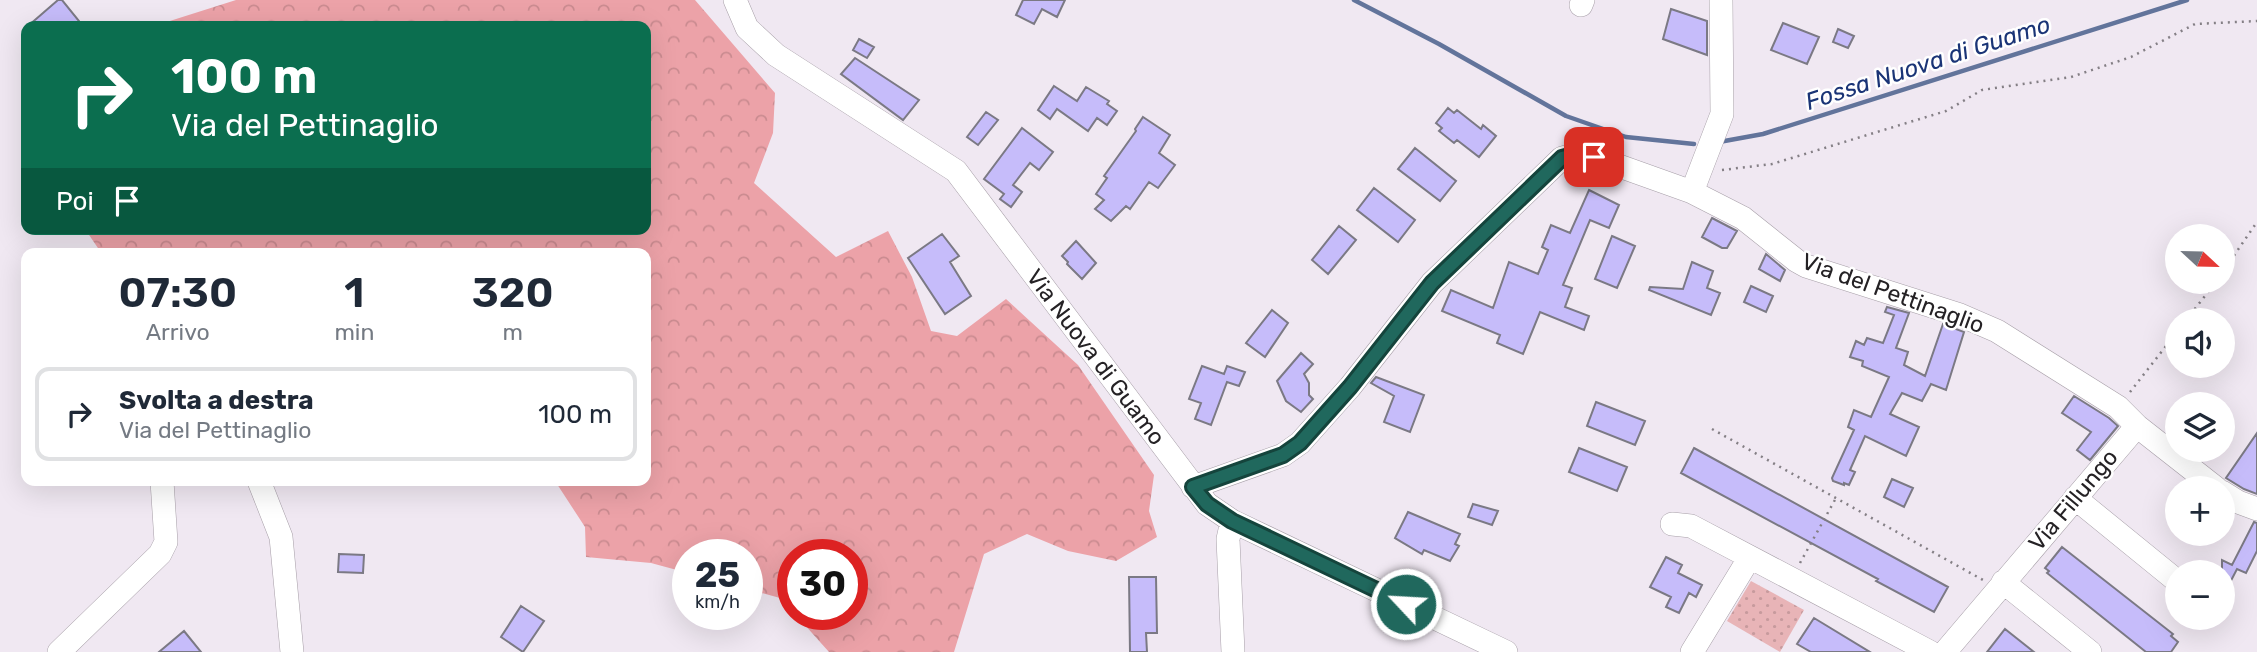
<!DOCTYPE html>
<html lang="it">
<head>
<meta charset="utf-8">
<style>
	:root { --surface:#fff; --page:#f6f6f7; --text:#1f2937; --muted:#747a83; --line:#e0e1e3 }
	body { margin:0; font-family:Rubik,sans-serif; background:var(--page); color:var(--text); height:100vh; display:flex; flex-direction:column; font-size:26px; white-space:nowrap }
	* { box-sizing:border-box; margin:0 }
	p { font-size:23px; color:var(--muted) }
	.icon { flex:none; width:38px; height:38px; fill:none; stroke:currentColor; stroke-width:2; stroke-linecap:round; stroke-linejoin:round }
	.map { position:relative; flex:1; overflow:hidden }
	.drawer { position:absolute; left:21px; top:248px; width:630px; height:238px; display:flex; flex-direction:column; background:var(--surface); border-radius:14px; box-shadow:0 7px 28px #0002 }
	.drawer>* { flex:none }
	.guide { position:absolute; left:21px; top:21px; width:630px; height:214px; border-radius:14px; box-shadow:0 7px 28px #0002; background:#0b6e4f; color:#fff; overflow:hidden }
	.needle { width:46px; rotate:112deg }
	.buttons { position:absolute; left:2165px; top:224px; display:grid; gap:14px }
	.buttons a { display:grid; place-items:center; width:70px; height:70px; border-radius:50%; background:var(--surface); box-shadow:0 7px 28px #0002; font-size:35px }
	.speed { position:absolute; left:672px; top:539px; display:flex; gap:14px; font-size:35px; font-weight:700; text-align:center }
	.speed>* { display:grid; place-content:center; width:91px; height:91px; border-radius:50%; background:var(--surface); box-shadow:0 7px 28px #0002; line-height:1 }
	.speed small { font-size:18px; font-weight:400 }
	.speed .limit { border:10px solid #d22; background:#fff; color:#111 }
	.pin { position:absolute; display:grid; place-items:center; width:60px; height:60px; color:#fff; margin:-30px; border-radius:14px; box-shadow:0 4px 10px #0006 }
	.me { position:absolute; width:77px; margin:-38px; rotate:295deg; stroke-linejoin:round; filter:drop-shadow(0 0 5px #0008) }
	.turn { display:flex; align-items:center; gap:24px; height:147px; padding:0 35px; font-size:32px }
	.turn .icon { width:91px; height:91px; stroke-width:2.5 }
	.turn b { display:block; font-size:49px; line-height:60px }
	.then { display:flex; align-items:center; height:66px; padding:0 35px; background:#0003; gap:14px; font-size:26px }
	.eta { display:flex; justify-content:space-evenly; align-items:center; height:119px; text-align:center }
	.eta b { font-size:42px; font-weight:600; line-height:49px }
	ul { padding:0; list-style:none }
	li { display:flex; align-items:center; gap:21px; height:94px; margin:0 14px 10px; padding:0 21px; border:4px solid var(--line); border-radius:14px }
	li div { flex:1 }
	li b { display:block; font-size:26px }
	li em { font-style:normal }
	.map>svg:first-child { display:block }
</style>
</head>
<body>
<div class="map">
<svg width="2257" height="652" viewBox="0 0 2257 652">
	<defs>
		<pattern id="grass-dots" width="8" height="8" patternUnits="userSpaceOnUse" patternTransform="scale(1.75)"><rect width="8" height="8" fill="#e8b4b7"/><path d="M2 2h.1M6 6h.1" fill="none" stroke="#c79a9d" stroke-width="1.8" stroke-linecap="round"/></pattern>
		<pattern id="forest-crowns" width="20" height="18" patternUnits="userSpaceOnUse" patternTransform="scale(1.75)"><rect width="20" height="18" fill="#eca2a8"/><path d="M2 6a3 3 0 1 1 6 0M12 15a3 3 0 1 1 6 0" fill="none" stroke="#ca8b90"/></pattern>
	</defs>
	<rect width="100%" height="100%" fill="#f0e8f2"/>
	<path fill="url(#grass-dots)" d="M1751,581L1804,610L1780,652L1727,621Z"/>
	<path fill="url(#forest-crowns)" d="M236,0H695L775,93L773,133L754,183L836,257L888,231L912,277L931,331L957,336L1006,299L1078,365L1154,475L1149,511L1157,537L1116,561L1068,551L1027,534L984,554L954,652H829L795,614H852V555H793V612L780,598L747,589V555H688V573L651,563L586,557L585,527L555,481H646V254H102L85,229H646V26H154Z"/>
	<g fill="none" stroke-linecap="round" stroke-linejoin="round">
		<path stroke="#62749b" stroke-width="4.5" d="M1354,0L1439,44L1566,116L1626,137L1694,144
			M1719,142L1763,134L2187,0"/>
	</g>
	<path fill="#c6bcfa" stroke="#7b7984" stroke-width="2" d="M58,0H62L79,21L72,26H28Z
		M1023,0H1065L1057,17L1042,9L1034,24L1016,15Z
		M1671,9L1707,21V55L1663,39Z
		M1783,23L1819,37L1807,64L1771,50Z
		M1838,29L1854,36L1848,48L1833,42Z
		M859,39L874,47L867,58L853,50Z
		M855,58L919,100L903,120L841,74Z
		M1054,86L1077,101L1086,87L1109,101L1107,104L1117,111L1107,125L1097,118L1088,131L1057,109L1050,119L1038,110Z
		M1448,108L1454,113L1457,110L1481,129L1483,125L1496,136L1479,157L1457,140L1454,143L1439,131L1442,128L1436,123Z
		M986,112L998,120L978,145L967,137Z
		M1143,117L1170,135L1159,153L1175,165L1158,188L1149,182L1130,209L1126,206L1111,221L1095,209L1104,200L1096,194L1107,178L1104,176L1136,131L1135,129Z
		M1022,128L1053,152L1039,170L1030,163L1013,185L1022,192L1011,207L1000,199L1004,194L984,179Z
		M1415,148L1456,181L1440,201L1398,169Z
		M1374,188L1415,220L1398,242L1357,210Z
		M1589,190L1619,205L1609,228L1590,220L1563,285L1572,288L1565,307L1589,316L1584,330L1540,312L1523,354L1497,343L1500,335L1442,311L1451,290L1493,308L1509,262L1538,274L1548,250L1542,247L1551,225L1570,233Z
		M1712,218L1737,231L1727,248H1722L1702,237Z
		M1339,226L1356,240L1328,274L1312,260Z
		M942,234L959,256L950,262L971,296L945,314L908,258Z
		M1612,236L1635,246L1617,288L1595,279Z
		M1076,241L1096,263L1082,279L1067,264L1068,262L1062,256Z
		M1766,254L1785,270L1780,281L1759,269Z
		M1692,262L1713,271L1707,288L1720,293L1711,315L1649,290L1650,287L1683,289Z
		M1751,286L1773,296L1766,312L1744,302Z
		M1887,307L1909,313L1896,348L1908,352L1904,365L1925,376L1943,324L1964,332L1946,390L1931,384L1922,401L1902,393L1890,414L1919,427L1906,456L1865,436L1850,470L1855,472L1849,485L1844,483V485L1833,481L1832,478L1854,430L1848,427L1854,410L1871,417L1889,377L1862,366L1863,361L1850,357L1856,341L1864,345L1867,338L1883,343L1894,315L1885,312Z
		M1272,310L1288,323L1265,357L1246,343Z
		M1301,353L1313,364L1304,374L1309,383V395L1313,399L1301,412L1286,401L1277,381Z
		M1202,366L1224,374L1227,366L1245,372L1239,386L1227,382L1211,425L1195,419L1201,403L1189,399Z
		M1376,377L1424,395L1410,432L1384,422L1394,396L1371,383Z
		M2074,396L2109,418L2118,426L2090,460L2077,450L2091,432L2062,413Z
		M1596,402L1645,421L1635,445L1587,426Z
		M2257,433V494L2244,489L2226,478Z
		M1579,448L1627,467L1617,491L1569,472Z
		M1694,448L1948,587L1934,612L1876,581L1878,579L1681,473Z
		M1892,479L1913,488L1904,507L1884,497Z
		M1473,504L1498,511L1492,525L1468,517Z
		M1408,512L1460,534L1455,544L1459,546L1450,561L1424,550L1422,554L1395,538Z
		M2254,522L2257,523V551L2246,573L2237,569L2222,598V560L2232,565Z
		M2062,547L2173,634L2171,636L2178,642L2171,652H2146L2047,573L2049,571L2045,568Z
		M339,554L364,555L363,573L338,572Z
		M1666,557L1682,565L1678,573L1702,585L1696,597L1689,593L1679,613L1666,607L1671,597L1650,587Z
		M1129,577H1156L1157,633H1146L1147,652H1130Z
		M521,606L544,621L523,652L501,637Z
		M1814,618L1870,652H1811L1797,644Z
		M2005,629L2034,652H1987Z
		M184,631L201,652H159Z"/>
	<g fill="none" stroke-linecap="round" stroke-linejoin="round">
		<g stroke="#a79fa8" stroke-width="24">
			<path id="minor" d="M735,0L747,28L776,55L956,171L1207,504L1232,521L1506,652
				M1581,5L1583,0
				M1692,192L1722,114L1721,0
				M259,481L281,537L292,652
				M1193,487L1283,455L1300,443L1350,387L1432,283L1562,158L1573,155L1594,157L1692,192L1743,218L1797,261L1806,266L1960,315L1997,331L2118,407L2137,426
				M2222,492L2238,502L2257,509
				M2075,498L2177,581
				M1232,521L1228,539L1233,652
				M1672,524L1691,526L1930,652
				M2003,582L2090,652
				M59,652L160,554L166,542L162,481
				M1692,652L1750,557
				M1945,652L2137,426L2216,488"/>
		</g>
		<path stroke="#847f85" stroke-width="2.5" stroke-dasharray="2 5" stroke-linecap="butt" d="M1722,170L1772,164L1946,111L1982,90L2071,77L2131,57L2195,24L2257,21
			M2222,273L2257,222
			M2186,320L2216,282
			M2130,392L2177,332
			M1712,429L1983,580
			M1800,563L1836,498"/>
		<use href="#minor" stroke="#fff" stroke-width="23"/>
	</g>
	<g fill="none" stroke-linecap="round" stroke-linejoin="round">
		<g stroke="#15443c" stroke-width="18">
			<path id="route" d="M1406,604L1232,521L1207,504L1193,487L1283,455L1300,443L1350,387L1432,283L1562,158L1573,155L1594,157"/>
		</g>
		<use href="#route" stroke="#20685d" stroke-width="12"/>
	</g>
	<g text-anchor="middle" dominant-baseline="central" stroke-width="5" stroke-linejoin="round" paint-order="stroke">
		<g font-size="23" fill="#252225" stroke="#fff">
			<text transform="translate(1893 293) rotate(20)">Via del Pettinaglio</text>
			<text transform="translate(1096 357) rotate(53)">Via Nuova di Guamo</text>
			<text transform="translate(2073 500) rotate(-50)">Via Fillungo</text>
		</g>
		<g font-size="24" font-style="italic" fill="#1a3476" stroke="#fff">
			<text transform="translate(1928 63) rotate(-18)">Fossa Nuova di Guamo</text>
		</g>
	</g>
</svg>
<div class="buttons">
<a><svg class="needle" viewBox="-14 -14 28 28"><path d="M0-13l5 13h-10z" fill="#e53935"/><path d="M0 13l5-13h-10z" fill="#747a83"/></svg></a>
<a><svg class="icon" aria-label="sound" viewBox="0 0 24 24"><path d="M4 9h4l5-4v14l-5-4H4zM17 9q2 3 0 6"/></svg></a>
<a><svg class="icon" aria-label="layers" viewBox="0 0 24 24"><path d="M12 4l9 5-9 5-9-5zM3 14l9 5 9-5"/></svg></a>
<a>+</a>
<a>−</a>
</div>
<div class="speed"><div>25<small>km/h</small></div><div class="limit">30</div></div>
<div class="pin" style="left:1594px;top:157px;background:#d93025"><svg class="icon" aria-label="arrive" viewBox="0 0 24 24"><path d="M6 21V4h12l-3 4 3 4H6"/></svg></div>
<svg class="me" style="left:1406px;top:604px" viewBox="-20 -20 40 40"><circle r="17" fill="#20685d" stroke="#fff" stroke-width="3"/><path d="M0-11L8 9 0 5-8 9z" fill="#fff"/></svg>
<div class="guide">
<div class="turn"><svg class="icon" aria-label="right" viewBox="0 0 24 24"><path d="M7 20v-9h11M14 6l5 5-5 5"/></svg><div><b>100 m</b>Via del Pettinaglio</div></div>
<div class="then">Poi<svg class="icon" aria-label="arrive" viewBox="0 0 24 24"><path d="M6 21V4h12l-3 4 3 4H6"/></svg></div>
</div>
<section class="drawer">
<div class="eta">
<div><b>07:30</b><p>Arrivo</p></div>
<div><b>1</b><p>min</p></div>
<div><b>320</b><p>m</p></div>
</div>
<ul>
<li><svg class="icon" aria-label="right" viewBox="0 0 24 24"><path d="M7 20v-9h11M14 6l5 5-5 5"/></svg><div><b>Svolta a destra</b><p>Via del Pettinaglio</p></div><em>100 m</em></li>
</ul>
</section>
</div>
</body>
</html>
